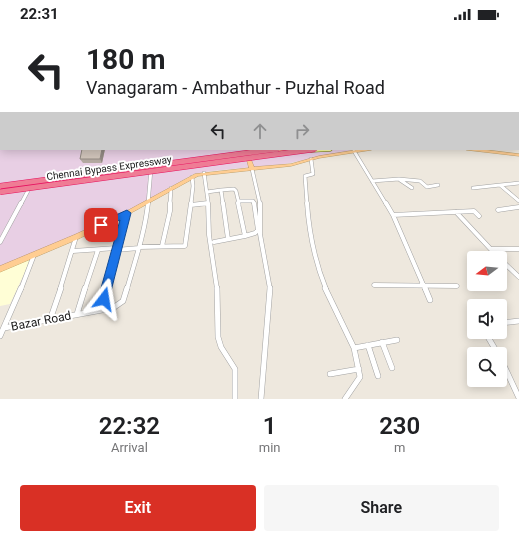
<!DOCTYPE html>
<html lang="en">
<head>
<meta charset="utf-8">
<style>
	:root { --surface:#fff; --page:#f6f6f6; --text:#202124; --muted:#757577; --accent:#d93025 }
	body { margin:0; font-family:Roboto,sans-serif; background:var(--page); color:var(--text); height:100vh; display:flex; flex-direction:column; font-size:15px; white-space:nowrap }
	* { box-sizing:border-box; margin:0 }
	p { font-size:13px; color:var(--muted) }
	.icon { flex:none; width:22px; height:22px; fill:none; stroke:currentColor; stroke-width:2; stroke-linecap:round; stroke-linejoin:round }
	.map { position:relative; height:371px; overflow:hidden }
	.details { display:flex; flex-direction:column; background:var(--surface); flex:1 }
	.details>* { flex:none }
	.banner { position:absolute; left:0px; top:0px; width:519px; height:122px; box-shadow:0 2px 10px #0003; background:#fff; color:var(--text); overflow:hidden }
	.needle { width:26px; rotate:254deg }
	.fabs { position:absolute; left:467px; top:223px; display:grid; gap:8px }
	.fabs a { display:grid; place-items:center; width:40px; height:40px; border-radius:4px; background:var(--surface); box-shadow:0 2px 10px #0003; font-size:20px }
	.pin { position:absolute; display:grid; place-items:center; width:34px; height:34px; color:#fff; margin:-17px; border-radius:8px; box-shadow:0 2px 6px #0006 }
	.me { position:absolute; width:44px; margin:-22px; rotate:14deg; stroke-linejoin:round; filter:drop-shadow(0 0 3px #0008) }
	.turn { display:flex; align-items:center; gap:14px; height:84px; padding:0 20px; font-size:18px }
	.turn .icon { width:52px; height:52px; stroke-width:2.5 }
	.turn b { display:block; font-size:28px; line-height:34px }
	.lanes { display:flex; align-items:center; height:38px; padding:0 20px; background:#0003; justify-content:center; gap:20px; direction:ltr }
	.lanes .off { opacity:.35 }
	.eta { display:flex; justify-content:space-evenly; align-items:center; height:68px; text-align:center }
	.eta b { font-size:24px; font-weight:600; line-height:28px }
	.button { display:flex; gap:8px; margin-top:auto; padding:8px 20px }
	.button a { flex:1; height:46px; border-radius:4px; background:var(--accent); color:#fff; font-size:16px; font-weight:600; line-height:46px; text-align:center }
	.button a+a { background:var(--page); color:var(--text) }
	.status { display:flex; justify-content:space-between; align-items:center; height:28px; padding:0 20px; background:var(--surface); direction:ltr }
	.status svg { height:11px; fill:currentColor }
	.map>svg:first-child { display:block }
</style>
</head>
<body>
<div class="status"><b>22:31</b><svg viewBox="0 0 49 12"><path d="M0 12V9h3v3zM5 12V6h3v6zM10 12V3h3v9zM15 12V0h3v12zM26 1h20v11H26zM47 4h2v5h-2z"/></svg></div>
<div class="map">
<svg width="519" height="371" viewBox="0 0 519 371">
	<rect width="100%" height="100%" fill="#eee8de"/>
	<path fill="#e8cfe4" d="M0,58L1,121H243V123L0,156Z
		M335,121H358L285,136L211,143L194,146L135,179L76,207L0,239V167Z"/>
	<path fill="#fffed6" d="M31,231L10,276L0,278V243Z"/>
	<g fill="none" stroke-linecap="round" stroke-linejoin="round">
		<g stroke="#a2a2a2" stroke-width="4">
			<path id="street-far2" d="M354,123L386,176
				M252,141L260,176
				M204,145L208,173
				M400,152L412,160
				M372,153L399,151L420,153L427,159L438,157
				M519,155L500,157L519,173
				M473,160L500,157
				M221,162L234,161L236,163L239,176
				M207,164L221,162L223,176
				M239,173H253L254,176
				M21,176L30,159
				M148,176L151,141
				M170,176L171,160
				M191,176L193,158L192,149
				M202,176H208
				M307,176L305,148L313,146L311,131"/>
		</g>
		<g stroke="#a2a2a2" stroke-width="5">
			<path id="street-far1" d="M223,175L228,211
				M260,175V206L270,261
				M307,175C309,204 315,234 326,261
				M386,175L393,187L425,261
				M191,177L208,175L209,207L217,261
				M498,182L519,179
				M456,184L499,230
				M393,187L474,183L479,188
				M245,208L255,205L258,202L254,175
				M0,214L21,175
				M214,214L245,208L238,175
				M162,218L170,183V175
				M139,219L185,218L191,175
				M491,221H519
				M116,222L139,220
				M73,223L116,220
				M500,231L519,249
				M374,257L457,258
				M21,261L34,227
				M60,261L76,209
				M85,261L98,222
				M106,261L127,185
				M127,261C135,233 145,204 148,175"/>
		</g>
		<g stroke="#a2a2a2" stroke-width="6">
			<path id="street" d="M217,260L218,309L221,319L235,341V371
				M325,260L354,320L360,349L345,371
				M425,260L430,272
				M101,281L107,260
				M77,286L85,260
				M50,292L61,260
				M500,295L519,293
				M4,300L113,280L123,273L127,260
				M485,304L498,326
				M0,308L21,260
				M382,314L392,340
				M368,317L378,348
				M354,320L397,312
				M500,329L519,370
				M330,346L359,341
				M261,371L270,260"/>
		</g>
		<g stroke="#6a7300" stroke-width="5">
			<path id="secondary" d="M311,122L330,121"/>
		</g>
		<g stroke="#915d00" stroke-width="0.5">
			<path id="primary" d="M278,121H292L290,122L272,124L270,123L272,122Z
				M363,121H373L371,122L319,130L291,138L198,148L129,186L78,211L0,244V238L74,207L125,184L195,146L249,140L246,129V128H248L250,129L254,139L291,136L319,128Z
				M465,121H478L519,126V128L467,122Z"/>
		</g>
		<g stroke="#e61160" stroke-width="1">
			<path id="highway" d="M518,81H519V84H518Z"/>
		</g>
		<use href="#street-far2" stroke="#fff" stroke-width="3"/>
		<use href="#street-far1" stroke="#fff" stroke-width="4"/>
		<use href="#street" stroke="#fff" stroke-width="5"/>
		<use href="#secondary" stroke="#fdffab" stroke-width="4"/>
		<use href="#primary" fill="#ffcd92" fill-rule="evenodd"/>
		<use href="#highway" fill="#ef7c95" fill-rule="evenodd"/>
		<g stroke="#e61160" stroke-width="6" stroke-linecap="butt">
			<path id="highway-bridge" d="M0,158L277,121
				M0,164L315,121"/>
		</g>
		<use href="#highway-bridge" stroke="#ef7c95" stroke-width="5"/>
	</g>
	<path fill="#b4a9a1" d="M81,121H105L102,135H83L80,131L82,122Z"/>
	<path fill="#928a83" d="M102,121H105L102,135L100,131Z"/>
	<path fill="#d1c5bb" stroke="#928a83" d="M82,121H102L100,131H80Z"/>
	<linearGradient id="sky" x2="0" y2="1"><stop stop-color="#88c0e5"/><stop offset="0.53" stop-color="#f7f5f0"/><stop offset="1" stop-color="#f7f5f0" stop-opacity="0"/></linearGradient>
	<rect width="519" height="110" fill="url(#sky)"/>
	<path fill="#1a73e8" stroke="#114b97" d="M127,182L131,185L109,271L108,275L104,277L99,275L98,271L120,192L101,201L96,197L98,195Z"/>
	<g text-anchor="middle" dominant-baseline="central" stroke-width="4" stroke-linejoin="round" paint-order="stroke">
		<g font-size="10" fill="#1b1b1b" stroke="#fff">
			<text transform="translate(109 140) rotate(-8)">Chennai Bypass Expressway</text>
		</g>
		<g font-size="12" fill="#1b1b1b" stroke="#fff">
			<text transform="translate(41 293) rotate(-11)">Bazar Road</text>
		</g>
	</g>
</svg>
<div class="fabs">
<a><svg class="needle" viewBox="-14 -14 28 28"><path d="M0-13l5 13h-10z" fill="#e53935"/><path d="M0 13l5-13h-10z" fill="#757577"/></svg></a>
<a><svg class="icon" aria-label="sound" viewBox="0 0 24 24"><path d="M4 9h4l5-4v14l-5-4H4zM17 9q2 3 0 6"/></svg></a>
<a><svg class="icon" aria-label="search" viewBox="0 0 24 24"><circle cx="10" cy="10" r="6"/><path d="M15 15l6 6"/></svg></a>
</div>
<div class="pin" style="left:101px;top:197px;background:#d93025"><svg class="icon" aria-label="arrive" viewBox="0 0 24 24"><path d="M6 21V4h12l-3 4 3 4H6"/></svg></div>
<svg class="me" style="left:104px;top:271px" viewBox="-20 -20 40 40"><path d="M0-17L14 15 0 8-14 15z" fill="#1a73e8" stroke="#fff" stroke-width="4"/></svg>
<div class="banner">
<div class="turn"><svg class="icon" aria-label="left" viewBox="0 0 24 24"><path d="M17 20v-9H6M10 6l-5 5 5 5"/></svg><div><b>180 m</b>Vanagaram - Ambathur - Puzhal Road</div></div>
<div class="lanes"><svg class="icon" aria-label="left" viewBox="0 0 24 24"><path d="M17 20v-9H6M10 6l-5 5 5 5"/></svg><svg class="icon off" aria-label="ahead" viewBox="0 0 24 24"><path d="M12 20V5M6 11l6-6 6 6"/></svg><svg class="icon off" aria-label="right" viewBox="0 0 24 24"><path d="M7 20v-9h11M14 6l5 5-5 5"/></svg></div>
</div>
</div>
<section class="details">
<div class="eta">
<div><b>22:32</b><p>Arrival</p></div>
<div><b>1</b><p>min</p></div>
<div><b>230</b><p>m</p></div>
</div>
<div class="button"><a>Exit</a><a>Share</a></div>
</section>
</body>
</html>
